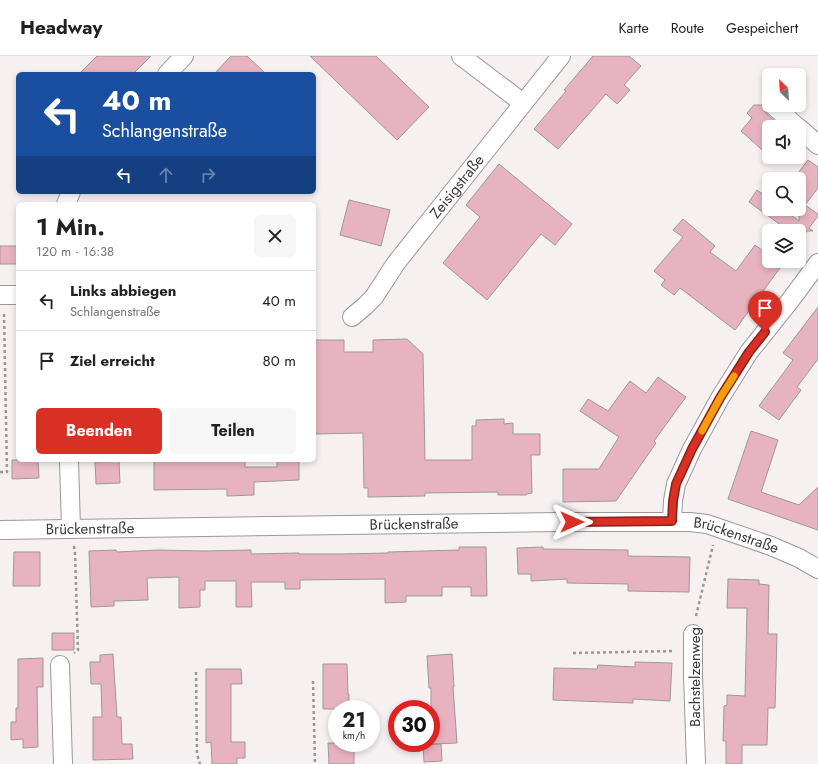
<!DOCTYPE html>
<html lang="de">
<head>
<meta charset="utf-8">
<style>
	:root { --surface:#fff; --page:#f6f6f6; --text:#202124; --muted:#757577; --line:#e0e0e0; --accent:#d93025 }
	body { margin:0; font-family:Jost,sans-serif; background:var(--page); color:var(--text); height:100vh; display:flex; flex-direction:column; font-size:15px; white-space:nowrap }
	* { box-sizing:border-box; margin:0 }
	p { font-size:13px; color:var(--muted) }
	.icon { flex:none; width:22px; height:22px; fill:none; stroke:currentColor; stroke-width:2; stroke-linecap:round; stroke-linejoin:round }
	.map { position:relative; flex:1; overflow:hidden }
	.sheet { position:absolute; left:16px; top:146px; width:300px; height:260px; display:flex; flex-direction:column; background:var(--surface); border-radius:6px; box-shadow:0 2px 6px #0003 }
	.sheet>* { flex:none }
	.top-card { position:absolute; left:16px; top:16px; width:300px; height:122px; border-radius:6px; box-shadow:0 2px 6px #0003; background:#1a4fa0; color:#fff; overflow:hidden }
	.needle { width:26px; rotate:336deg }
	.tools { position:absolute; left:762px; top:12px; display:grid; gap:8px }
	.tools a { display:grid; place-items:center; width:44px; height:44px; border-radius:6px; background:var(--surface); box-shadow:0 2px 6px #0003; font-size:20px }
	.speed { position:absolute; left:328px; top:644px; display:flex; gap:8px; font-size:20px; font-weight:700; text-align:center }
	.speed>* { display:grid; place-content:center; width:52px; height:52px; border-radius:50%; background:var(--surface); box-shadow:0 2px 6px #0003; line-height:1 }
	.speed small { font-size:10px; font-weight:400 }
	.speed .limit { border:6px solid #d22; background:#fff; color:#111 }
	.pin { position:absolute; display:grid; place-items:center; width:34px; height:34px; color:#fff; margin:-41px -17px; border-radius:50% 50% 50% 0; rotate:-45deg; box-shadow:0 0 4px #0007 }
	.pin .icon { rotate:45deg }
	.me { position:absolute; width:44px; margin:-22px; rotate:90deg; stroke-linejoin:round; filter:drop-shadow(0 0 3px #0008) }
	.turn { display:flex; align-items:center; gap:14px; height:84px; padding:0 20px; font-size:18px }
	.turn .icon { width:52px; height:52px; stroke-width:2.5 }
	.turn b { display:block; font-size:28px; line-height:34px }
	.lanes { display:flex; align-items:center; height:38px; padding:0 20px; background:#0003; justify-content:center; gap:20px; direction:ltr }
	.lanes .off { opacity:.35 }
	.round { display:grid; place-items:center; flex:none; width:42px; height:42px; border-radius:6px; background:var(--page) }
	.summary { display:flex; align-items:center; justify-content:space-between; height:68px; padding:0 20px }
	h1 { font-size:24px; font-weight:700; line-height:30px }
	.primary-button { display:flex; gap:8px; margin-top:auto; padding:8px 20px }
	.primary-button a { flex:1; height:46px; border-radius:6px; background:var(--accent); color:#fff; font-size:16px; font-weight:700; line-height:46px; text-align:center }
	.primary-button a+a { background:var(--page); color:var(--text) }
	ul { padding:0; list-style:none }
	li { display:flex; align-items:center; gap:12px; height:60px; padding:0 20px; border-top:1px solid var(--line) }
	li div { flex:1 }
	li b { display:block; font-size:15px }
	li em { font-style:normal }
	header { display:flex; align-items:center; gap:24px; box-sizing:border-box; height:56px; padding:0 20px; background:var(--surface); border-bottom:1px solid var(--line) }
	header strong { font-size:19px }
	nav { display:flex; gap:22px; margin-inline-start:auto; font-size:14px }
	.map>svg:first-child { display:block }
</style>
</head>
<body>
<header>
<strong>Headway</strong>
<nav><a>Karte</a><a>Route</a><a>Gespeichert</a></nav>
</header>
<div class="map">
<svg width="818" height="708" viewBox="0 0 818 708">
	<rect width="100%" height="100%" fill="#f6f0f1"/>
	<path fill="#e7b3c1" stroke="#9d989a" d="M97,0H151L133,18H79Z
		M231,0H247L266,18H214Z
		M310,0H376L429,51L397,84Z
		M593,0H629L641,10L624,29L630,34L617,48L606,38L558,93L534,73L566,35L564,34Z
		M754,49H763V53L766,57L781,71H765L769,74V100L741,75L752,62L747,57Z
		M808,104L818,111V132L805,149L818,158V160L809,172L813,175H807L799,186V175H789L749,146L757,134L769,143V156L771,153H783L799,165V123L795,121Z
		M499,108L572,168L555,189L541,178L487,244L443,207L480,161L466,149Z
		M349,144L390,154L381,190L340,179Z
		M683,163L715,190L710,196L736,215L755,189L769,199V205H785L735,274L680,232L674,239L661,229L665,224L654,215L683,181L673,174Z
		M0,190H18V208H0Z
		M818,251V303L797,331L801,334L779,364L759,350L793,304L783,297Z
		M407,283L423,298L425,404H472V370H476V364L504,363V368L513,367V378H540V399H531L532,437L526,438V439H498V436L425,437V440L368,441V432H364L363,377L314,378V284H344V296H373V284Z
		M658,321L686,341L654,385L656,387L616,445L563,446V413H599L619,381L580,355L588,343L608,355L630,325L646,337Z
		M751,375L778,384L761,436L799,449L818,431V474L728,443Z
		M12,404H38L39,422L12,423Z
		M154,404H245V411H277V404H299V424L254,426V439L227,440V433L154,434Z
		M119,405L120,427L96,428L95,406Z
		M459,491H486L487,540H471V531H442V540H406V546L385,547V523L300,524V533H285V526H251L252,551H236V525H205V534H200V551L179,552V521L147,522L148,544L114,545V550L91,551L89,495L116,494L117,496L158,494L204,495L251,494V498L299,497V498H341L388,497V496L459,494Z
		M543,491V493L628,494V500L690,501L689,536L628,535V528L567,527V523L531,525V518H518L517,492Z
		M14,496H40V530H13Z
		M728,523L759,524V528L769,529L768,578H777L775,652H768L767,689H742V708H726V685H723L724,650L727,649V639L745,640L747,552H727Z
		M52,577H74V594H52Z
		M113,598L117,661H121L122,688H132L133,703L93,704V661H102L101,628H91L90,606H100V599Z
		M452,598L454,631H453L457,687L431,688V632H429L427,600Z
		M43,602V631H37L38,691L23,692V683L11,684V666H16V652H18V603Z
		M635,606L672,607L670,645L633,643V647L553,644L554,612L597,613L598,609L635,611Z
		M323,608H347L348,638H349V653H323Z
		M206,613H241L242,628H231V686H245V702H237V708H212L211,686L206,687Z
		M328,687H354V708H329Z
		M441,688L442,705L424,706L423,689Z"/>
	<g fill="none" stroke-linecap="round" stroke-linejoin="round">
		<g stroke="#9d9899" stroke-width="20">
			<g id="minor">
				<path d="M461,0L523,47"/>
				<path d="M167,18L184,0"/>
				<path d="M773,49L797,71"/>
				<path d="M799,72L818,89"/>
				<path d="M66,148L71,136"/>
				<path d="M0,239H18"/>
				<path id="s1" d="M352,261L365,250L374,241L396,207L561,0"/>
				<path d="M69,404L71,473"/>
				<path d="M672,465L673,445L676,428L692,393L720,342L749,296L789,246L818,207"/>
				<path id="s2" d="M0,474L558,466H690L707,468L771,490L799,502L818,513"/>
				<path d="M693,578V619L696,708"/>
				<path d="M60,609L63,708"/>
			</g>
		</g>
		<path stroke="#9b9798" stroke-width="2.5" stroke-dasharray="3 3" stroke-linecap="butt" d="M0,416H7L4,257
			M74,490L75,497L78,594L74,597
			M696,560L713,489
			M573,597L674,595
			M196,616L197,698L200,708
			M313,625L315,708"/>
		<use href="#minor" stroke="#fff" stroke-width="18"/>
	</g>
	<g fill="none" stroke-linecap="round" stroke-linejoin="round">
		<g stroke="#8d1f18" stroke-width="10">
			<path id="route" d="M572,466L672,465L673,445L676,428L692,393L720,342L749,296L765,276"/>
		</g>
		<use href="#route" stroke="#d93025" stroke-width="7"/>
		<path stroke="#f59e0b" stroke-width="7" d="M702,375L720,342L734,320"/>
	</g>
	<g text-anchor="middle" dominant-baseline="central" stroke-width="3" stroke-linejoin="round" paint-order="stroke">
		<g font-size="15" fill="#3a3839" stroke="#fff">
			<text stroke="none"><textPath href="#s1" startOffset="168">Zeisigstraße</textPath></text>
			<text stroke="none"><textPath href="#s2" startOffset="414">Brückenstraße</textPath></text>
			<text stroke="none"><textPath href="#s2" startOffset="90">Brückenstraße</textPath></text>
			<text stroke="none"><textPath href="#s2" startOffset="738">Brückenstraße</textPath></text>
			<text transform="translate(695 621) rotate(-90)">Bachstelzenweg</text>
		</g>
	</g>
</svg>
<div class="tools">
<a><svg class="needle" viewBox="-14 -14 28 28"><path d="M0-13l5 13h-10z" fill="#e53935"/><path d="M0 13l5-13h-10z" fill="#757577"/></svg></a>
<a><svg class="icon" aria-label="sound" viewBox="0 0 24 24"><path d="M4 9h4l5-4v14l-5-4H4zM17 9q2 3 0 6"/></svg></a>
<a><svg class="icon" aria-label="search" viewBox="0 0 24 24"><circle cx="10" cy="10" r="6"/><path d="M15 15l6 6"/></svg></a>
<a><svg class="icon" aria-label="layers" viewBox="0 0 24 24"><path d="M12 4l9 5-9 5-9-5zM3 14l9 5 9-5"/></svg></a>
</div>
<div class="speed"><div>21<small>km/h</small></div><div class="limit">30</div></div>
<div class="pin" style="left:765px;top:276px;background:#d93025"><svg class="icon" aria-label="arrive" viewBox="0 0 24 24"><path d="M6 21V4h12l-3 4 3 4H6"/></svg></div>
<svg class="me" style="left:572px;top:466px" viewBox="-20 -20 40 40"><path d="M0-17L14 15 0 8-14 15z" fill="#d93025" stroke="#fff" stroke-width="4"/></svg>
<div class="top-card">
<div class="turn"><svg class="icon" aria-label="left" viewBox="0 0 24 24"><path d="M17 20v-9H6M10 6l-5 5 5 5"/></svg><div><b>40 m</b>Schlangenstraße</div></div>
<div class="lanes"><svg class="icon" aria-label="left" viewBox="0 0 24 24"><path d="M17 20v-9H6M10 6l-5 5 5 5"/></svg><svg class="icon off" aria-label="ahead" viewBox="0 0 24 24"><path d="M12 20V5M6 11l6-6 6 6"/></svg><svg class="icon off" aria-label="right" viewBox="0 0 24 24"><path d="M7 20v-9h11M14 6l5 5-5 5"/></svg></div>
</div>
<section class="sheet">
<div class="summary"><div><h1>1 Min.</h1><p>120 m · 16:38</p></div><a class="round"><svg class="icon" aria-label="close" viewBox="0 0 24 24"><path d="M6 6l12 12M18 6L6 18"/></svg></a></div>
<ul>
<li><svg class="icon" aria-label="left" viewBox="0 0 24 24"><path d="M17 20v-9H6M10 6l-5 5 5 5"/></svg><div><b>Links abbiegen</b><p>Schlangenstraße</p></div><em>40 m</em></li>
<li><svg class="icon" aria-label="arrive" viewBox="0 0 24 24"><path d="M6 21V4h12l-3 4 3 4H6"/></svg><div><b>Ziel erreicht</b></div><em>80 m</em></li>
</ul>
<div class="primary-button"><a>Beenden</a><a>Teilen</a></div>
</section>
</div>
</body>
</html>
